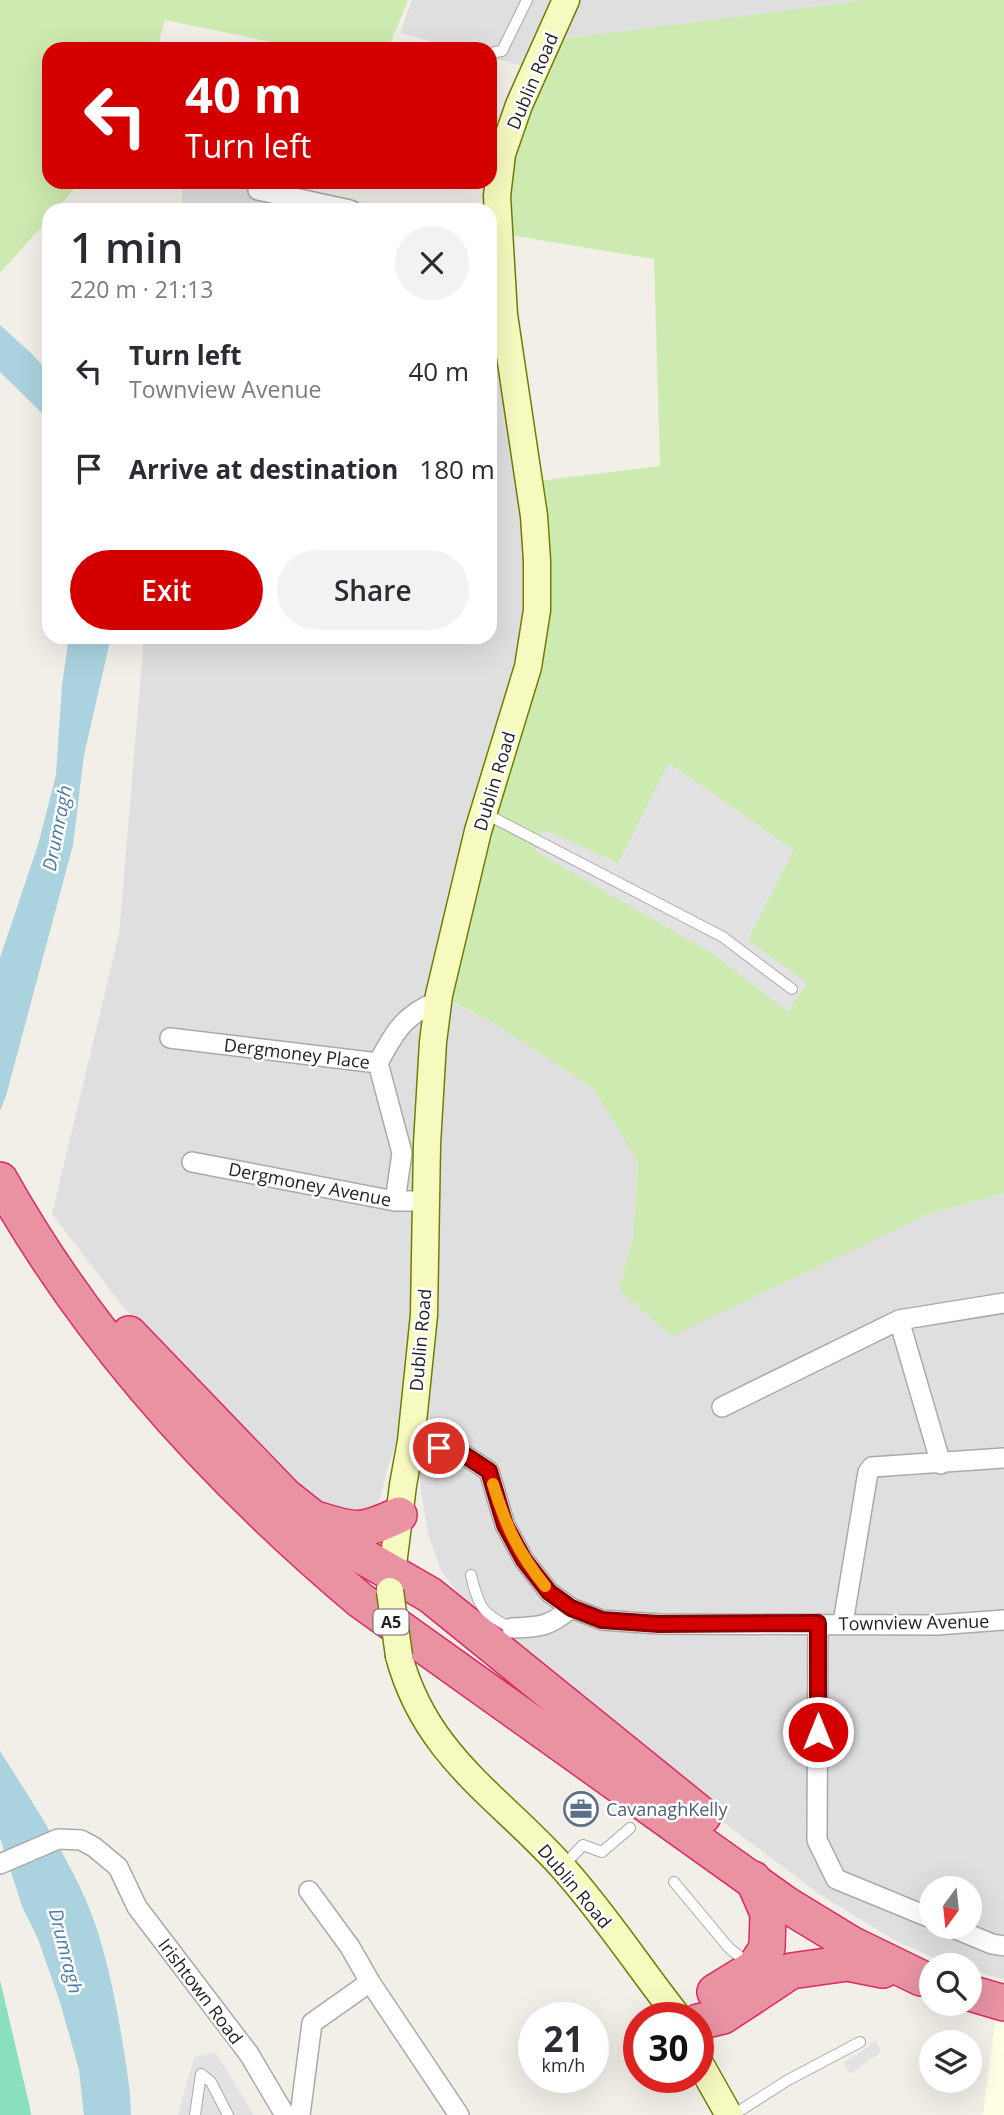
<!DOCTYPE html>
<html lang="en">
<head>
<meta charset="utf-8">
<style>
	:root { --surface:#fff; --page:#f2f2f3; --text:#2b2b33; --muted:#7c7c81; --accent:#d40000 }
	body { margin:0; font-family:"Open Sans",sans-serif; background:var(--page); color:var(--text); height:100vh; display:flex; flex-direction:column; font-size:26px; white-space:nowrap }
	* { box-sizing:border-box; margin:0 }
	p { font-size:23px; color:var(--muted) }
	.icon { flex:none; width:38px; height:38px; fill:none; stroke:currentColor; stroke-width:2; stroke-linecap:round; stroke-linejoin:round }
	.map { position:relative; flex:1; overflow:hidden }
	.side { position:absolute; left:42px; top:203px; width:455px; height:441px; display:flex; flex-direction:column; background:var(--surface); border-radius:21px; box-shadow:0 7px 28px #0002 }
	.side>* { flex:none }
	.banner { position:absolute; left:42px; top:42px; width:455px; height:147px; border-radius:21px; box-shadow:0 7px 28px #0002; background:#d40000; color:#fff; overflow:hidden }
	.needle { width:46px; rotate:195deg }
	.tools { position:absolute; left:919px; top:1876px; display:grid; gap:14px }
	.tools a { display:grid; place-items:center; width:63px; height:63px; border-radius:50%; background:var(--surface); box-shadow:0 7px 28px #0002; font-size:35px }
	.speed { position:absolute; left:518px; top:2002px; display:flex; gap:14px; font-size:35px; font-weight:700; text-align:center }
	.speed>* { display:grid; place-content:center; width:91px; height:91px; border-radius:50%; background:var(--surface); box-shadow:0 7px 28px #0002; line-height:1 }
	.speed small { font-size:18px; font-weight:400 }
	.speed .limit { border:10px solid #d22; background:#fff; color:#111 }
	.pin { position:absolute; display:grid; place-items:center; width:60px; height:60px; color:#fff; margin:-30px; border:4px solid #fff; border-radius:50%; box-shadow:0 2px 7px #0007 }
	.me { position:absolute; width:77px; margin:-38px; rotate:0deg; stroke-linejoin:round; filter:drop-shadow(0 0 5px #0008) }
	.turn { display:flex; align-items:center; gap:24px; height:147px; padding:0 28px; font-size:32px }
	.turn .icon { width:91px; height:91px; stroke-width:2.5 }
	.turn b { display:block; font-size:49px; line-height:60px }
	.round { display:grid; place-items:center; flex:none; width:74px; height:74px; border-radius:37px; background:var(--page) }
	.head { display:flex; align-items:center; justify-content:space-between; height:119px; padding:0 28px }
	h1 { font-size:42px; font-weight:600; line-height:52px }
	.primary-button { display:flex; gap:14px; margin-top:auto; padding:14px 28px }
	.primary-button a { flex:1; height:80px; border-radius:42px; background:var(--accent); color:#fff; font-size:28px; font-weight:600; line-height:80px; text-align:center }
	.primary-button a+a { background:var(--page); color:var(--text) }
	ul { padding:0; list-style:none }
	li { display:flex; align-items:center; gap:21px; height:98px; padding:0 28px }
	li div { flex:1 }
	li b { display:block; font-size:26px }
	li em { font-style:normal }
	.map>svg:first-child { display:block }
</style>
</head>
<body>
<div class="map">
<svg width="1004" height="2115" viewBox="0 0 1004 2115">
	<rect width="100%" height="100%" fill="#f2efe9"/>
	<path fill="#e0dfdf" fill-rule="evenodd" d="M412,0H867L748,17L534,69L490,57V49H460L400,33Z
		M183,182H275L398,210H181Z
		M490,231L537,610L445,999L495,1024L594,1089L638,1161L633,1236L619,1290L1004,1194V1980L970,1969V1965H957L939,1960L896,1941L819,1894L676,1787L479,1623L441,1570L428,1534L420,1484L417,1378L388,1467L377,1510L368,1521L316,1507L204,1401L120,1303L52,1214L119,934L144,637H490ZM931,1888H970V1927H931Z"/>
	<path fill="#ffffe5" d="M996,2016L1004,2018V2115H983Z"/>
	<path fill="#cdebb0" d="M0,0H408L388,49H305L165,20L157,49H49V182H80L56,210H49V218L0,273Z
		M867,0H1004V1194L933,1212L672,1336L619,1290L633,1236L638,1162L594,1089L495,1024L439,995L528,667L529,482L660,466L654,259L504,234L497,196L549,41Z"/>
	<path fill="#88e0be" d="M0,1980L30,2108L31,2115H0Z"/>
	<path fill="#e2e2e2" d="M669,763L794,850L748,940L807,983L788,1012L713,954L535,851L543,829L618,863Z
		M876,2041L881,2052L850,2074L844,2063Z
		M216,2053L254,2115H178L194,2057Z"/>
	<path fill="#aad3df" d="M0,325L32,354L49,373V420L0,372Z
		M69,637H111L84,755L73,845L6,1096L0,1111V958L38,845L56,775L62,685Z
		M0,1751C28,1795 56,1838 79,1885C104,1936 115,1996 124,2051C127,2072 131,2093 131,2115H84L79,2070L60,2002L38,1939L22,1906L0,1838Z"/>
	<g fill="none" stroke-linecap="round" stroke-linejoin="round">
		<g stroke="#a9a9a9" stroke-width="12">
			<path id="lane" d="M448,49H449
				M490,53L502,51L527,0
				M484,813L723,937L792,989
				M471,1575C478,1605 482,1615 512,1628
				M563,1866L583,1845L602,1852L630,1828
				M674,1882L729,1948L749,1964
				M195,2115L201,2074L211,2082L228,2115
				M733,2115L788,2080L860,2042"/>
		</g>
		<g stroke="#a9a9a9" stroke-width="22">
			<path id="street" d="M258,190L350,210
				M170,1038L378,1063C395,1031 404,1015 438,1001
				M378,1063L402,1153L395,1201
				M192,1162L395,1201H428
				M899,1320L941,1464
				M722,1407L899,1320L1004,1303
				M411,1441L460,1452L489,1471L505,1525L524,1560L549,1592L571,1608L602,1620L659,1624L936,1625L1004,1620
				M843,1623L868,1472L872,1467L1004,1458
				M818,1624L817,1840L836,1879L931,1918
				M512,1628C540,1627 549,1627 571,1608
				M0,1864L58,1839L81,1840L94,1847L118,1867L137,1907L249,2054L285,2115
				M309,1891L350,1947L370,1982
				M951,1927L992,1944L1004,1946
				M300,2115L312,2023L370,1982L459,2115"/>
		</g>
		<g stroke="#707d05" stroke-width="29">
			<path id="secondary" d="M390,1589L403,1485L411,1441L424,1315L427,1144L433,1042L439,995L478,831L528,667L537,610V561L534,516L504,315L497,196L502,154L519,105L566,0
				M399,1656C426,1757 500,1797 564,1869C606,1916 640,1969 679,2018
				M698,2060L729,2115"/>
		</g>
		<g stroke="#dc2a67" stroke-width="38">
			<path id="highway" d="M0,1180C90,1341 220,1482 360,1600L787,1905L851,1944L921,1978
				M129,1334L285,1496L357,1553L430,1595L703,1816
				M319,1520C356,1532 363,1532 399,1515
				M715,1992L754,1968L767,1948L768,1913L753,1879
				M970,1993L1004,2003
				M698,2022L723,2016L791,1971L848,1963L883,1970"/>
		</g>
		<use href="#lane" stroke="#fff" stroke-width="10"/>
		<use href="#street" stroke="#fff" stroke-width="19"/>
		<use href="#secondary" stroke="#f7fabf" stroke-width="26"/>
		<use href="#highway" stroke="#e892a2" stroke-width="35"/>
		<g stroke="#707d05" stroke-width="29" stroke-linecap="butt">
			<path id="secondary-bridge" d="M390,1591L399,1656"/>
		</g>
		<use href="#secondary-bridge" stroke="#f7fabf" stroke-width="26"/>
	</g>
	<g fill="none" stroke-linecap="round" stroke-linejoin="round">
		<g stroke="#8a0000" stroke-width="18">
			<path id="route" d="M439,1448L460,1452L489,1471L505,1525L524,1560L549,1592L571,1608L602,1620L659,1624L818,1623V1732"/>
		</g>
		<use href="#route" stroke="#d40000" stroke-width="12"/>
		<path stroke="#f59e0b" stroke-width="12" d="M493,1484C506,1526 517,1551 545,1586"/>
	</g>
	<defs>
		<g id="office-ring" transform="scale(1.75)"><circle r="9.5" fill="#fff" stroke="#5c6f8a" stroke-width="1.5"/><path d="M-6-3h4V-5.5h4V-3h4V5H-6ZM-1-4.5V-3h2v-1.5ZM-6 0V1H6V0Z" fill="#5c6f8a"/></g>
	</defs>
	<g fill-rule="evenodd">
		<use href="#office-ring" x="581" y="1809"/>
	</g>
	<g text-anchor="middle" dominant-baseline="central" stroke-width="5" stroke-linejoin="round" paint-order="stroke">
		<rect fill="#fff" stroke="#646464" stroke-width="2" x="373.5" y="1609.5" width="35" height="25" rx="5"/>
		<g font-size="16" font-weight="bold" fill="#222">
			<text x="391" y="1622">A5</text>
		</g>
		<g font-size="18" fill="#222" stroke="#fff">
			<text transform="translate(532 81) rotate(-67)">Dublin Road</text>
			<text transform="translate(494 781) rotate(-73)">Dublin Road</text>
			<text transform="translate(297 1053) rotate(7)">Dergmoney Place</text>
			<text transform="translate(310 1184) rotate(11)">Dergmoney Avenue</text>
			<text transform="translate(420 1340) rotate(-85)">Dublin Road</text>
			<text transform="translate(914 1622) rotate(-1)">Townview Avenue</text>
			<text transform="translate(575 1886) rotate(50)">Dublin Road</text>
			<text transform="translate(201 1991) rotate(53)">Irishtown Road</text>
		</g>
		<g font-size="18" fill="#4e5e75" stroke="#fff" text-anchor="start">
			<text x="606" y="1809">CavanaghKelly</text>
		</g>
		<g font-size="19" font-style="italic" fill="#4a7aab" stroke="#fff">
			<text transform="translate(57 828) rotate(-79)">Drumragh</text>
			<text transform="translate(66 1951) rotate(76)">Drumragh</text>
		</g>
	</g>
</svg>
<div class="tools">
<a><svg class="needle" viewBox="-14 -14 28 28"><path d="M0-13l5 13h-10z" fill="#e53935"/><path d="M0 13l5-13h-10z" fill="#7c7c81"/></svg></a>
<a><svg class="icon" aria-label="search" viewBox="0 0 24 24"><circle cx="10" cy="10" r="6"/><path d="M15 15l6 6"/></svg></a>
<a><svg class="icon" aria-label="layers" viewBox="0 0 24 24"><path d="M12 4l9 5-9 5-9-5zM3 14l9 5 9-5"/></svg></a>
</div>
<div class="speed"><div>21<small>km/h</small></div><div class="limit">30</div></div>
<div class="pin" style="left:439px;top:1448px;background:#d93025"><svg class="icon" aria-label="arrive" viewBox="0 0 24 24"><path d="M6 21V4h12l-3 4 3 4H6"/></svg></div>
<svg class="me" style="left:818px;top:1732px" viewBox="-20 -20 40 40"><circle r="17" fill="#d40000" stroke="#fff" stroke-width="3"/><path d="M0-11L8 9 0 5-8 9z" fill="#fff"/></svg>
<div class="banner">
<div class="turn"><svg class="icon" aria-label="left" viewBox="0 0 24 24"><path d="M17 20v-9H6M10 6l-5 5 5 5"/></svg><div><b>40 m</b>Turn left</div></div>
</div>
<section class="side">
<div class="head"><div><h1>1 min</h1><p>220 m · 21:13</p></div><a class="round"><svg class="icon" aria-label="close" viewBox="0 0 24 24"><path d="M6 6l12 12M18 6L6 18"/></svg></a></div>
<ul>
<li><svg class="icon" aria-label="left" viewBox="0 0 24 24"><path d="M17 20v-9H6M10 6l-5 5 5 5"/></svg><div><b>Turn left</b><p>Townview Avenue</p></div><em>40 m</em></li>
<li><svg class="icon" aria-label="arrive" viewBox="0 0 24 24"><path d="M6 21V4h12l-3 4 3 4H6"/></svg><div><b>Arrive at destination</b></div><em>180 m</em></li>
</ul>
<div class="primary-button"><a>Exit</a><a>Share</a></div>
</section>
</div>
</body>
</html>
